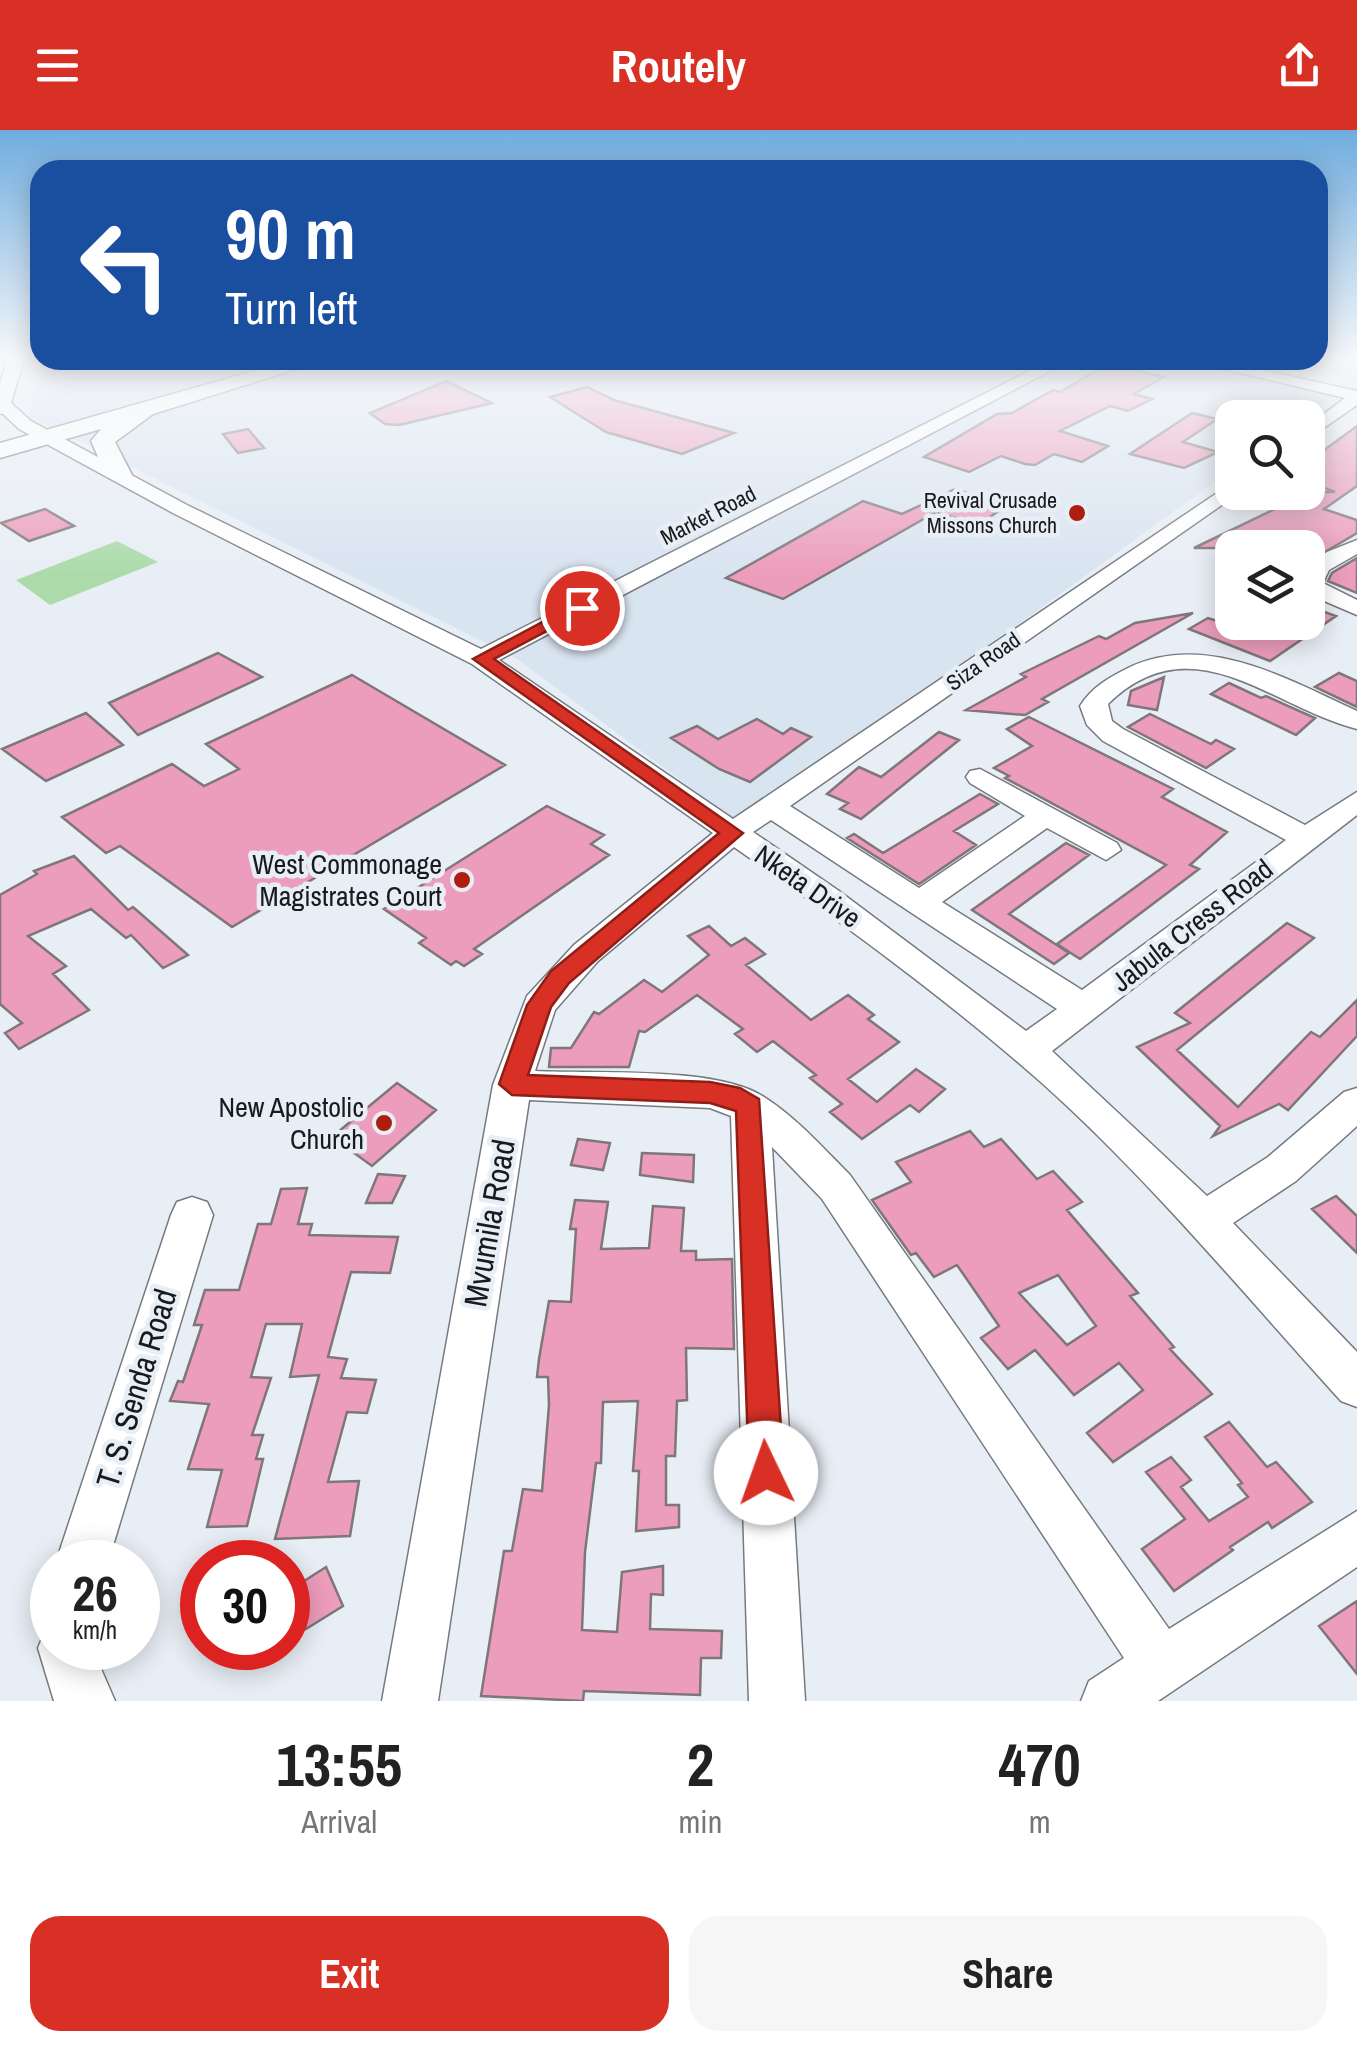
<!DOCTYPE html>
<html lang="en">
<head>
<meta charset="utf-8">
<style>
	:root { --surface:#fff; --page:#f6f6f6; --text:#222; --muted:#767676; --accent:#d93025 }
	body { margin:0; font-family:"Archivo Narrow",sans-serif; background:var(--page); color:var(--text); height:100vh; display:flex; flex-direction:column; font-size:38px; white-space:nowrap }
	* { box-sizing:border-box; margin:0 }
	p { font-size:32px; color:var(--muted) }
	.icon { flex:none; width:55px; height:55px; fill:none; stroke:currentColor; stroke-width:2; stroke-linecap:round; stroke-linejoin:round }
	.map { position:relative; height:1571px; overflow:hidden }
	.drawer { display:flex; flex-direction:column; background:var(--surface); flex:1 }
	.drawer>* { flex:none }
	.top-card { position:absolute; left:30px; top:30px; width:1298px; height:210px; border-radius:30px; box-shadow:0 5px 25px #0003; background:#1a4fa0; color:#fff; overflow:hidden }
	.fabs { position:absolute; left:1215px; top:270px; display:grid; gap:20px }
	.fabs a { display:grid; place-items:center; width:110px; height:110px; border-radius:20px; background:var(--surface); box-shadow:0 5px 25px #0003; font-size:50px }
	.speed { position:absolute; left:30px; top:1410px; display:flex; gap:20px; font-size:50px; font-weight:700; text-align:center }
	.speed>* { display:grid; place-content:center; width:130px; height:130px; border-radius:50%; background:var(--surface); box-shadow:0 5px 25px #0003; line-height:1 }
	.speed small { font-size:25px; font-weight:400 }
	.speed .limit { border:15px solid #d22; background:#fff; color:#111 }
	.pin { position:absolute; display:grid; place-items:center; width:85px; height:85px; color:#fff; margin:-42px; border:5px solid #fff; border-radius:50%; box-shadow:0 2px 10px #0007 }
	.me { position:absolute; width:110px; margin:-55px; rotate:357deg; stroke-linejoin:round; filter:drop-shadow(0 0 8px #0008) }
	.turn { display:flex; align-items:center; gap:35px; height:210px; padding:0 30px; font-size:45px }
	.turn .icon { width:130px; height:130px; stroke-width:2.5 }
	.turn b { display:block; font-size:70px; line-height:85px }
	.eta { display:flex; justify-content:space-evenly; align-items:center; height:170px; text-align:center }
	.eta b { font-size:60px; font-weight:800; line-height:70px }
	.cta { display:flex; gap:20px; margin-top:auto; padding:20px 30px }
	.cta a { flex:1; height:115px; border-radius:30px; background:var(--accent); color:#fff; font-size:40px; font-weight:800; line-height:115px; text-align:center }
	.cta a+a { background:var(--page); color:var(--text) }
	header { display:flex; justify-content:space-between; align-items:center; height:130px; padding:0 30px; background:var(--accent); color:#fff; font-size:45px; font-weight:800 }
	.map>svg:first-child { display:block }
</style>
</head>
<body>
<header><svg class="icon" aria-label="menu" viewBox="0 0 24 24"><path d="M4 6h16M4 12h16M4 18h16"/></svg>Routely<svg class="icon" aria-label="share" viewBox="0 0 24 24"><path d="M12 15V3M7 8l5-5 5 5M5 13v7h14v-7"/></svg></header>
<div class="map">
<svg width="1357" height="1571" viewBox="0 0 1357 1571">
	<rect width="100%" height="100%" fill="#e8eef5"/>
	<path fill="#d9e4f1" d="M39,225L40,230H1289L1357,242V249L1304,287L1232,288V339L901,580L734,690L516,528L29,286Z"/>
	<path fill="#acdba9" d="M117,411L158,432L50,475L16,450Z"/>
	<path fill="#ec9dbb" stroke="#7f7679" stroke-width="2.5" fill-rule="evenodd" d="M1107,234L1164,247L1134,264L1152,269L1128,281L1110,276L1060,301L1108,316L1082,332L1054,324L1035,335L1025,334L1001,326L969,342L924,327L997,284L1012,283L1053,260L1060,262Z
		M446,251L492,273L399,295L385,294L370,283Z
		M587,257L614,270L734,303L682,324L606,302L550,267Z
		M1192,283L1217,289L1183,312L1218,322L1184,338L1130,324Z
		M1357,296V356L1324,379L1357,390V403L1308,432V418H1194L1310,362H1335L1308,352V332Z
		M248,299L264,318L238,323L223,304Z
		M955,359L1006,376L978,395L936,382L783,469L726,448L863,371L902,384Z
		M45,379L74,396L29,411L1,393Z
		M1357,428V463L1328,451L1332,443Z
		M1308,476L1336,486L1270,531L1189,499L1208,488L1220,492H1308Z
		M1193,483L1042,569L1048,572L1025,585L966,580L1026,547L1021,544L1099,506L1106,509L1135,493Z
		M218,523L262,547L138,605L109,573Z
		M1339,543L1357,551V577L1315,557Z
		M352,545L505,635L232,797L120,716L106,723L62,687L172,634L204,656L239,639L206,614Z
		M1164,547L1157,580L1128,575L1131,561Z
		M1229,553L1261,568L1266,566L1315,588L1296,605L1211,564Z
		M86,583L123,615L46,651L2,619Z
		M1150,584L1211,614L1216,610L1234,619L1206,638L1128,597Z
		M1029,587L1173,659L1162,667L1227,702L1190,735L1199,739L1080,829L1057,814L1166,735L1005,648L1009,646L994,638L1032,616L1007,599Z
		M757,589L783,604L791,598L811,607L750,652L719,639L671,608L697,596L718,609Z
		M939,602L959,610L861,689L840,679L848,673L827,664L859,637L881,647Z
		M980,664L998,674L954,701L976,715L919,754L847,708L854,704L883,723Z
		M547,676L604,705L591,714L609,725L474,819L482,824L464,836L456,831L451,835L419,813L426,808L384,779Z
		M1066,713L1089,725L1009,784L1069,823L1054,834L972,780Z
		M74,726L128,780L133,777L188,825L163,838L131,805L126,808L91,779L28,806L66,836L53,844L89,880L19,919L5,903L22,893L0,874V765L37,744L34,741Z
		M1287,793L1314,808L1177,920L1238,977L1311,902L1320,907L1357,870V906L1288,980L1279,974L1213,1006L1220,996L1137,917L1190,893L1175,883Z
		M709,796L731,816L745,808L765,824L746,835L811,890L848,865L874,885L868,889L899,912L848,949L877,972L916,939L945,959L919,982L910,975L862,1009L830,982L842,974L810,948L816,945L773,911L757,922L735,904L743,899L697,865L645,902L639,901L629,937H549L551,918H571L594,882L599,884L644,850L662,862L709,825L688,806Z
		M397,953L436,980L372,1036L332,1007Z
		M970,1001L984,1017L1001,1009L1037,1049L1053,1041L1082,1072L1067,1080L1138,1163L1130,1166L1174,1217L1170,1219L1212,1264L1113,1332L1087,1303L1143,1260L1119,1233L1074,1265L1035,1220L1008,1239L981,1208L999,1196L957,1135L934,1147L916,1123L911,1125L872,1070L911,1052L896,1032ZM1058,1145L1096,1196L1067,1215L1019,1163Z
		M578,1009L610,1013L603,1040L571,1035Z
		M642,1023L694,1025L693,1052L640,1045Z
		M378,1044L405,1046L392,1073H366Z
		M307,1058L298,1094H312L309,1105L398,1107L390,1143L351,1142L328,1227L347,1229L341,1248L376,1250L367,1283L347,1282L328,1352L359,1351L350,1406L275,1409L319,1245L290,1247L302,1194H266L251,1247L271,1248L252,1305H263L256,1329H263L247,1396L207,1397L222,1340L188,1339L209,1274L170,1271L178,1251L183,1252L202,1195H194L205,1160H239L258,1094H271L281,1059Z
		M1336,1066L1357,1086V1123L1312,1079Z
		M575,1070L608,1072L601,1119L649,1118L653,1076L684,1078L681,1121H696V1130L732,1129L734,1219L686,1218L687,1270L677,1271L675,1326H666V1375H679V1397L636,1401L639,1341H633L638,1271L603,1272L601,1333H596L585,1422L582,1500L617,1502L622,1442L663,1436V1465L651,1464L650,1499L722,1501L721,1528H701L700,1565L584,1561L583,1571L481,1566L504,1421H512L523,1359L542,1361L549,1275L548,1247H537L539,1229L549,1171L571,1172L576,1099H570Z
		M1229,1292L1267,1337L1276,1332L1312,1372L1272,1398L1268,1392L1230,1417L1233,1420L1174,1461L1142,1419L1185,1389L1146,1342L1171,1327L1191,1350L1181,1357L1209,1391L1248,1367L1238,1355L1242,1353L1205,1307Z
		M326,1437L343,1476L306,1499L290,1460Z
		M1357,1471V1544L1319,1496Z"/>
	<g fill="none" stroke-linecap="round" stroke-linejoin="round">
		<g stroke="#757a80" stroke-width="3">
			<path id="minor" d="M9,225H25L11,273L31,291L187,375L481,519L1051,230H1071L499,530L733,689L1232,353V362L1239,363L790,676L919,758L1025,686L970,653L966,647L970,641L980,639L1117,713L1121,720L1106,730L1047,698L942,772L1082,860L1286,710L1103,611L1087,595L1080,576C1092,557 1108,548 1128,538C1205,501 1287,549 1357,581V599C1272,578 1193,491 1108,574L1112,591L1123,599L1305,695L1357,662V685L1052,921L1207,1066L1268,1027L1344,962L1357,958V996L1296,1051L1233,1093L1357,1222V1277L1341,1271C1244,1164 1150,1050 1043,954C947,869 838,790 734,717L598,831L555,880L535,941C594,944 717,936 764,967C797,988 823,1018 850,1045L1169,1499L1357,1381V1437L1158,1571H1081L1089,1551L1124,1528L822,1069L772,1017L805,1571H749L731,986L710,978L529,970L438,1571H382L493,955L527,866L574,815L713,703L472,534L173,383L19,299L0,281V254ZM771,690L1057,879L1026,901L839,761L753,702Z
				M1186,230H1216L1357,261V275L1308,309V296L1345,268Z
				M1357,410V424L1329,440L1323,453L1357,470V485L1308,464L1309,436L1327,422Z
				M192,1067L207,1072L213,1085L108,1432H56L171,1085L177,1072Z
				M52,1496V1518H92L115,1571H54L38,1518L46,1499Z"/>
		</g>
		<g stroke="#757a80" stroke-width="3">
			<path id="major" d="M292,230H325L153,284L115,312L132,345L128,350L119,353L106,345L91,311L101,299L0,328V313Z
				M0,268L13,274L8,282L0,284Z"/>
		</g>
		<use href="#minor" fill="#fff" fill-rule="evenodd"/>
		<use href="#major" fill="#fff" fill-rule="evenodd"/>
	</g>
	<linearGradient id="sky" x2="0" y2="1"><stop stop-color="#6facde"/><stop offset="0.51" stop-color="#f5f7fa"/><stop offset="1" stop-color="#f5f7fa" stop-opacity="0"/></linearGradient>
	<rect width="1357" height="445" fill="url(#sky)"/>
	<path fill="#d93025" stroke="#8d1f18" stroke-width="2.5" d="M576,474L590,478L494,529L743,703L569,853L551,877L528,945L710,952L740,958L759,969L784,1343L778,1355L766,1360L754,1355L749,1343L736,981L710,973L512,965L499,954L527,875L551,841L719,703L473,529Z"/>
	<g fill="#ad1e10" stroke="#e8eef5" stroke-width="4">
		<circle cx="1077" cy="383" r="10"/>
		<circle cx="462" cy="750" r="10"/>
		<circle cx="384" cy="993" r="10"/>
	</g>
	<g text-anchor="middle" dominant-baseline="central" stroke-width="9" stroke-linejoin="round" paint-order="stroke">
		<g font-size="22" fill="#181a1c" stroke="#e8eef5" text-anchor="end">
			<text x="1057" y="370">Revival Crusade<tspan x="1057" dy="25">Missons Church</tspan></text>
		</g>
		<g font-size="22" fill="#181a1c" stroke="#e8eef5">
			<text transform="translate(708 385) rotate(-27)">Market Road</text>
			<text transform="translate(983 531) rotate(-35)">Siza Road</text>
		</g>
		<g font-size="28" fill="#181a1c" stroke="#e8eef5" text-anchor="end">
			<text x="442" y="734">West Commonage<tspan x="442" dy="32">Magistrates Court</tspan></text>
			<text x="364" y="977">New Apostolic<tspan x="364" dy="32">Church</tspan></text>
		</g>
		<g font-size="28" fill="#181a1c" stroke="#e8eef5">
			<text transform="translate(808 756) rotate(35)">Nketa Drive</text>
			<text transform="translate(1192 795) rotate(-38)">Jabula Cress Road</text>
		</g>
		<g font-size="32" fill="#181a1c" stroke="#e8eef5">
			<text transform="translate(489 1093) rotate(-80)">Mvumila Road</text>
			<text transform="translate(136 1258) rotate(-73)">T. S. Senda Road</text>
		</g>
	</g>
</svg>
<div class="fabs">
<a><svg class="icon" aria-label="search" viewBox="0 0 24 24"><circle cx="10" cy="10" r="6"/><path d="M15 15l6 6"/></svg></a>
<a><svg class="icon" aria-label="layers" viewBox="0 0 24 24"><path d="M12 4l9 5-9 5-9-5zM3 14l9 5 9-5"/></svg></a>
</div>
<div class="speed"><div>26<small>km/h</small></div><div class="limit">30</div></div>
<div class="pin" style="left:582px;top:478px;background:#d93025"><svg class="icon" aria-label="arrive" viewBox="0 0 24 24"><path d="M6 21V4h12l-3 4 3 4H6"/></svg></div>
<svg class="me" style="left:766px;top:1343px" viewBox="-20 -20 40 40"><circle r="19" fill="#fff"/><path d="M0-13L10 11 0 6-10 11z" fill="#d93025"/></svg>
<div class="top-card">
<div class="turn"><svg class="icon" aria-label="left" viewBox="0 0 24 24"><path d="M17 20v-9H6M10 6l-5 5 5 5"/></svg><div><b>90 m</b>Turn left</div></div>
</div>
</div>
<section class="drawer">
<div class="eta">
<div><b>13:55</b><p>Arrival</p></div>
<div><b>2</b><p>min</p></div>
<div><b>470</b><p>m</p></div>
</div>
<div class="cta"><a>Exit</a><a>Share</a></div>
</section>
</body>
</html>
